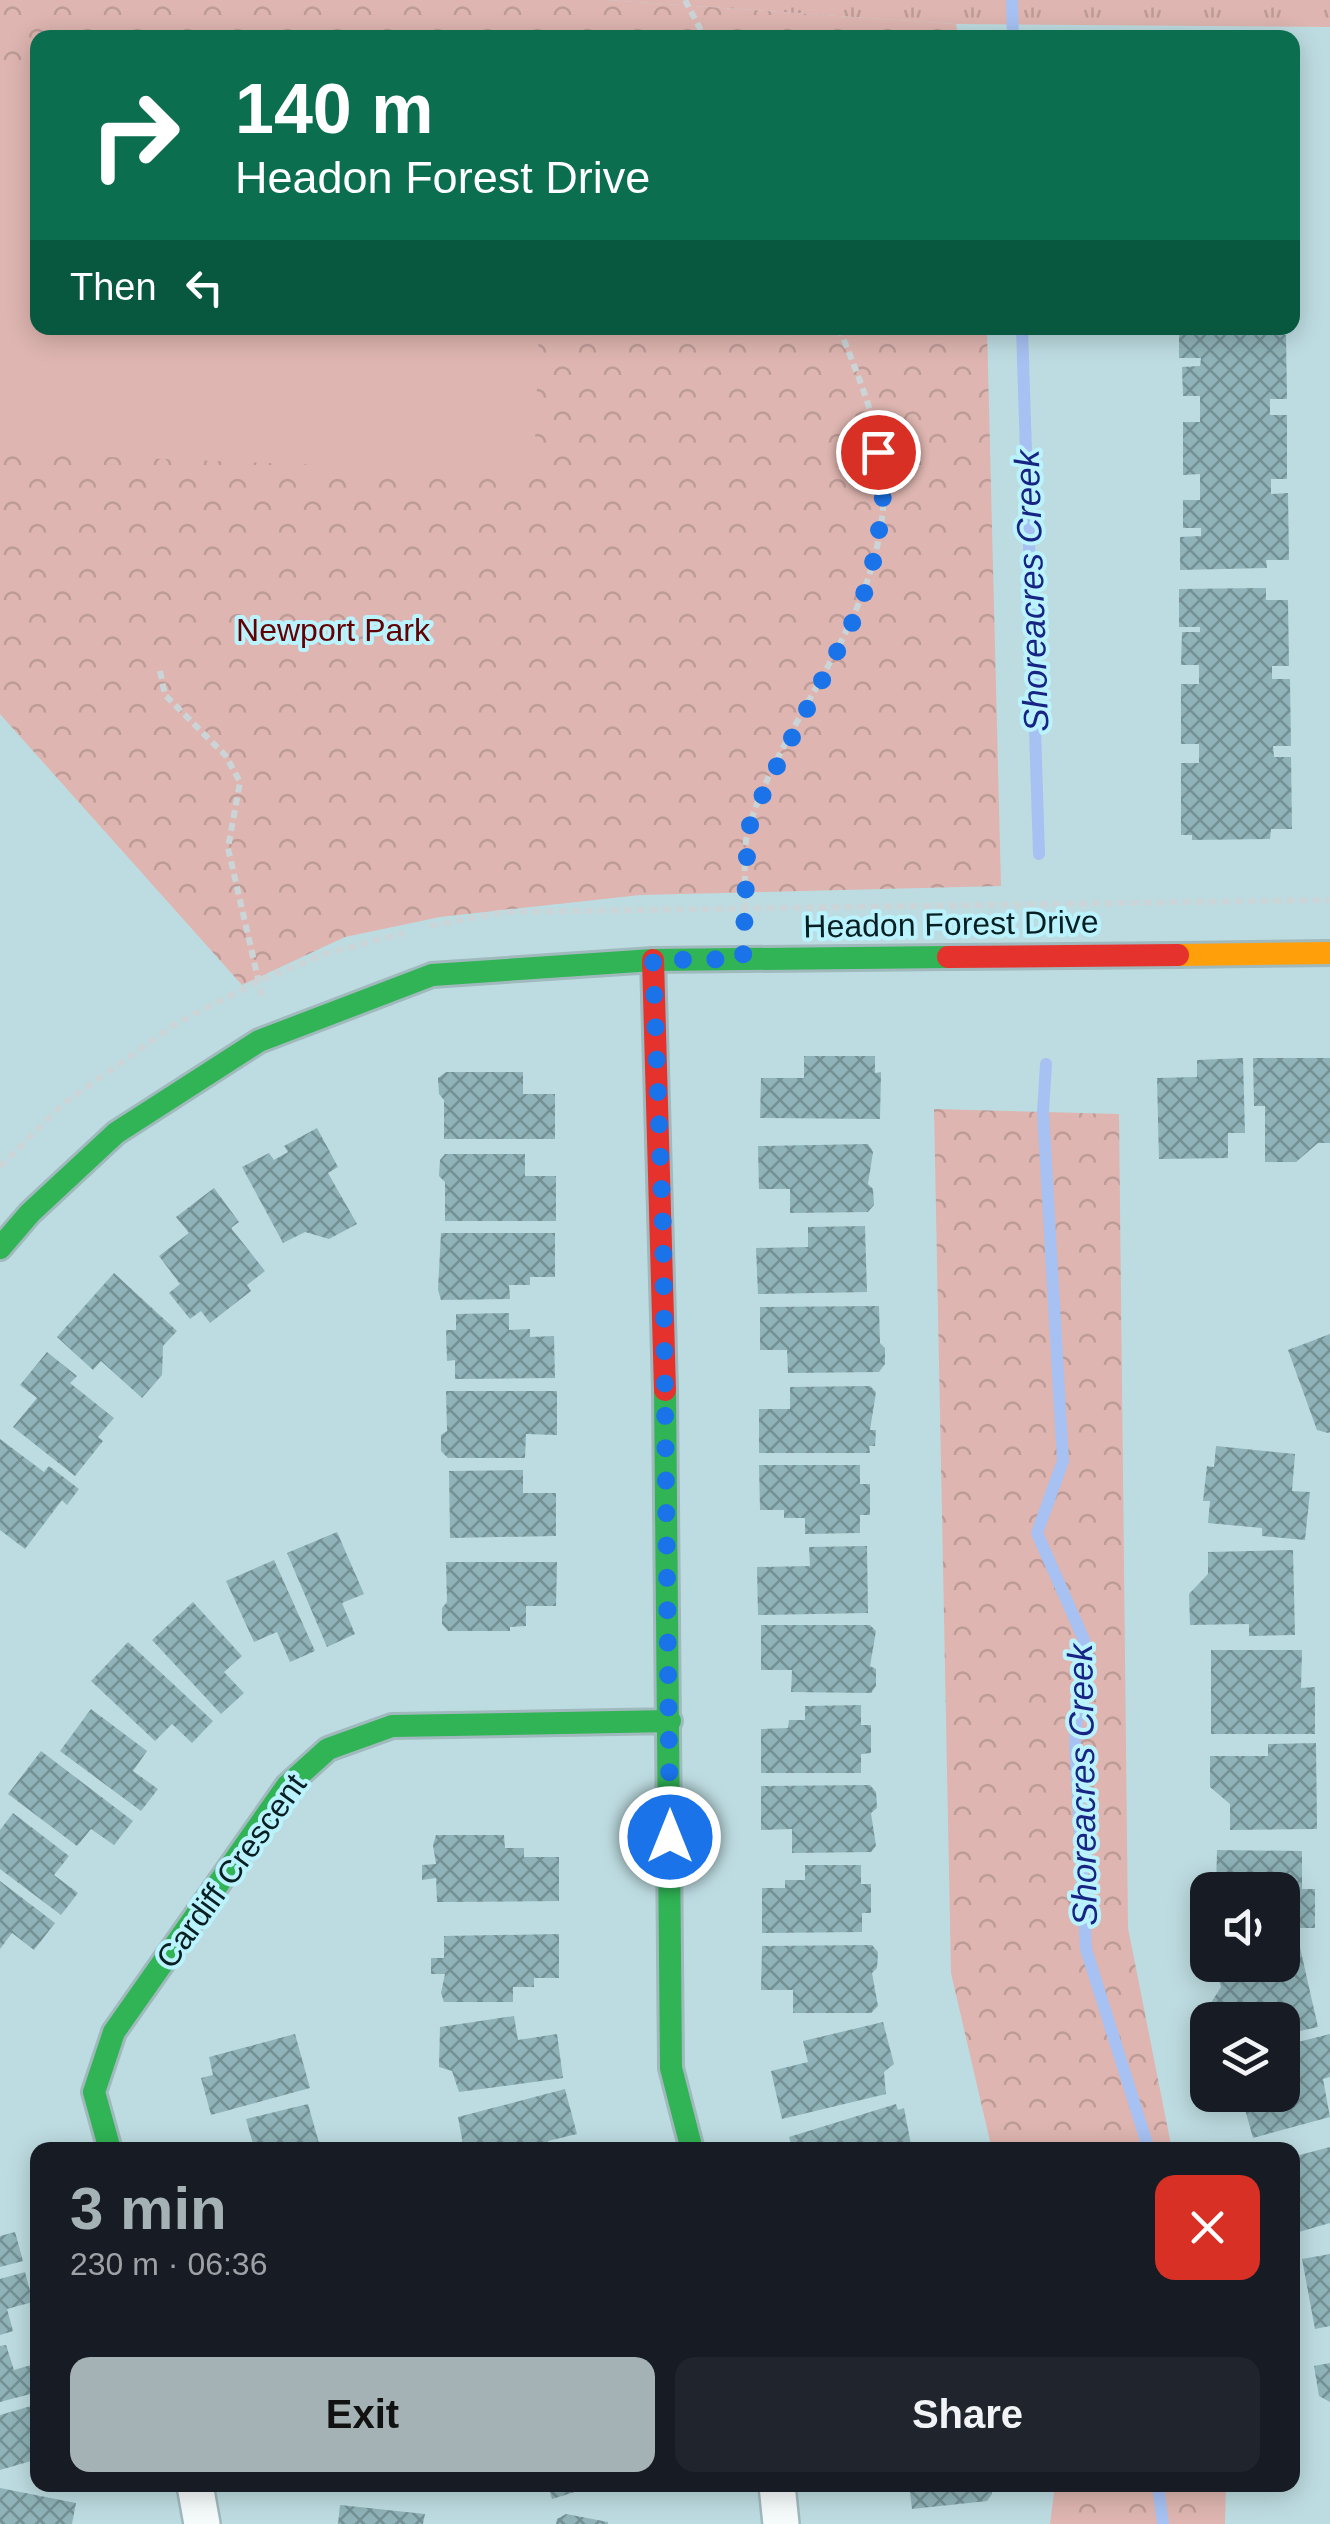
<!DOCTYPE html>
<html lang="en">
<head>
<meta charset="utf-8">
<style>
	:root { --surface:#171b24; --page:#20242c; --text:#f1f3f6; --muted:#9ea1a6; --accent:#a5b2b5 }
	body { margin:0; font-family:Helvetica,sans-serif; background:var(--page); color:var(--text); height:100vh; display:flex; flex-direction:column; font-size:38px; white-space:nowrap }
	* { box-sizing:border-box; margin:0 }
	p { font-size:32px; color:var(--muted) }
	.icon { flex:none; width:55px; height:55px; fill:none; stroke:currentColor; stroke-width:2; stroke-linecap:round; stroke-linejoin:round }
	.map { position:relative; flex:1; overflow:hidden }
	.panel { position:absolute; left:30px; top:2142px; width:1270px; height:350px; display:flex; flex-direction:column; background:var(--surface); border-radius:20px; box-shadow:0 5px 25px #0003 }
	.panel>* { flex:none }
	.top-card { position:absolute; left:30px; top:30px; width:1270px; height:305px; border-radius:20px; box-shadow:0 5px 25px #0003; background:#0b6e4f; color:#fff; overflow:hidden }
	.controls { position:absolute; left:1190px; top:1872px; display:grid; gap:20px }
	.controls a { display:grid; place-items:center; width:110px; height:110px; border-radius:20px; background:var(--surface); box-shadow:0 5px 25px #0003; font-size:50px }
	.pin { position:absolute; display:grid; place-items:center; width:85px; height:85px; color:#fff; margin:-42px; border:5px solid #fff; border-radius:50%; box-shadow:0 2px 10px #0007 }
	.me { position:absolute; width:110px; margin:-55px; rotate:0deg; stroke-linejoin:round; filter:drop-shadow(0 0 8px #0008) }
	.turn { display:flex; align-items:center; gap:35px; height:210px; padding:0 40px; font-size:45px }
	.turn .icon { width:130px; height:130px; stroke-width:2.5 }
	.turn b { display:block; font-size:70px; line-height:85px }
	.then { display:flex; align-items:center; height:95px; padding:0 40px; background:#0003; gap:20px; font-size:38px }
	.round { display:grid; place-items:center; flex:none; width:105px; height:105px; border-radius:20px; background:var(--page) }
	.head { display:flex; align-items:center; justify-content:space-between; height:170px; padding:0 40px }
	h1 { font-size:60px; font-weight:600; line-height:75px; color:var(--accent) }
	.action { display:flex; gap:20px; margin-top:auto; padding:20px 40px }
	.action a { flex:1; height:115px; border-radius:20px; background:var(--accent); color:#111; font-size:40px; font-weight:600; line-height:115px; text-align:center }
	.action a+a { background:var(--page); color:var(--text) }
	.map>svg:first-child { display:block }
</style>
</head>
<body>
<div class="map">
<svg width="1330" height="2524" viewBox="0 0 1330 2524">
	<defs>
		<pattern id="grass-tufts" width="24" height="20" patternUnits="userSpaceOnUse" patternTransform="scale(2.5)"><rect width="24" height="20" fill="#deb5b0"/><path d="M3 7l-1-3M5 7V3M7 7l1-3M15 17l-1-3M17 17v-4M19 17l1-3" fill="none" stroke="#bd9b97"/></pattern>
		<pattern id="forest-crowns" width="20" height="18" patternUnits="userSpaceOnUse" patternTransform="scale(2.5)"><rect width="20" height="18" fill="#deb5b0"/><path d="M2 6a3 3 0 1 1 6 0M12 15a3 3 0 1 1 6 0" fill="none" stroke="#bd9b97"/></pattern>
		<pattern id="building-cross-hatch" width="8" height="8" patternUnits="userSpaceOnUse" patternTransform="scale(2.5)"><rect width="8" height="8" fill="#8fb3b8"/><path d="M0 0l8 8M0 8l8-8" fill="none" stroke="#739195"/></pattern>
	</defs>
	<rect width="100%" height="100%" fill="#bddce1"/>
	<path fill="url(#grass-tufts)" d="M607,0H1330V27L956,24Z"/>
	<path fill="url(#forest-crowns)" d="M0,0H607L956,24L958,37L38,38V328H987L1001,886L640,895L440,917L345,937L242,985L0,714Z
		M934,1109L1119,1114L1128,1928L1172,2150H992L951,1973Z
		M1055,2485H1226L1225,2524H1050Z"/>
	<path fill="#deb5b0" d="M0,71L37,73L38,328H539L534,473L0,453Z"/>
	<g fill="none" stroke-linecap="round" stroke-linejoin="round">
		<path stroke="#a6c1f2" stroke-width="12" d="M1012,0L1013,38
			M1022,328L1039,854
			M1046,1064L1043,1112L1063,1461L1037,1533L1084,1640L1075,1741L1086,1949L1149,2150
			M1158,2485L1163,2524"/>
	</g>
	<path fill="url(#building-cross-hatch)" d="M1179,328H1263V335H1286L1287,399H1270V415H1287V479H1271V494L1288,493L1289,560H1266L1267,568L1180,570V537L1201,536V528H1183V500H1200V474L1183,475V422H1200V396H1183L1182,367L1200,366L1201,358H1179Z
		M1266,588V600H1288L1289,666H1272V679H1290L1291,746H1273L1274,757H1291L1292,829H1271L1270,839L1192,840V835H1181V763H1199V744H1181V684H1199V665H1181L1182,632H1200V627H1179V589Z
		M804,1056H875V1073L881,1072L880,1119L760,1118L761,1078H804Z
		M1243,1058L1245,1133H1228V1158L1159,1159L1157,1078L1197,1077V1060Z
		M1253,1058H1330V1143H1318L1296,1162H1265V1106H1254Z
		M446,1072H523V1094H555V1139H444V1100L439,1094L438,1078Z
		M317,1128L338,1167L328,1173L357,1224L329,1239L305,1232L283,1243L242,1167L269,1153L274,1160L288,1152L284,1146Z
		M868,1144L873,1152L868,1184L873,1189L874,1205L868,1212L790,1213V1189H759L758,1146Z
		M445,1154H525V1176H556V1221H445V1182L439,1176L440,1160Z
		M214,1188L239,1222L231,1228L265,1271L247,1285L251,1291L210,1323L201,1311L190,1319L169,1293L180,1284L159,1256L189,1233L176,1217Z
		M865,1226L867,1292L758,1294L756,1248L808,1247V1227Z
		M441,1233H555V1277H530V1285H509L510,1299L441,1300L438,1290Z
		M114,1273L177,1331L163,1346L162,1375L142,1398L101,1361L93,1370L57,1337Z
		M879,1306L880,1343L885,1348V1364L879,1372L788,1373L787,1350H760V1307Z
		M509,1313V1330L530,1329V1337L554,1336L555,1378L455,1379V1360L447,1361L446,1330H456V1314Z
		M1330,1334V1432L1328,1433L1317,1430L1288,1350Z
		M47,1352L77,1376L70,1383L114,1418L98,1437L103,1441L75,1476L13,1427L37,1398L20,1385Z
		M870,1386L876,1392L870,1430H876L875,1446H869L870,1453H759V1409H790V1387Z
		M446,1391H557V1435L526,1434L525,1458H448L441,1451V1435L447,1431Z
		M0,1439L44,1472L49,1466L79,1489L67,1505L62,1500L25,1549L0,1530Z
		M1216,1446L1295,1454L1292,1491L1310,1492L1305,1540L1262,1536V1528L1208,1523L1210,1501H1203L1207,1466L1214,1467Z
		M759,1465H860V1484H870V1515H860V1533L805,1534V1518H784V1510H760Z
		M523,1470V1493H556V1536L450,1538L449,1471Z
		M337,1532L364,1594L342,1603L355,1634L327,1647L287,1553Z
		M867,1546L868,1613L758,1615L757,1567L810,1566L809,1547Z
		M1293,1550L1295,1635L1249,1636V1624L1190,1625L1189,1594L1208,1574V1552Z
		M274,1560L315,1651L290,1662L277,1632L254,1642L226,1581Z
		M446,1562H557L556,1606H526V1626L510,1627V1631H448L442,1624V1608L447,1602Z
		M193,1602L242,1656L224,1672L244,1693L221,1714L152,1640Z
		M761,1625H870L876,1631L870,1666L876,1669V1686L871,1693L791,1692L792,1670H761Z
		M128,1642L213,1721L192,1743L172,1724L155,1741L91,1681Z
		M1211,1650H1302L1301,1688L1315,1687V1734H1211Z
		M861,1705V1725H871V1753L861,1754V1773H761V1729L788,1728L789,1720H805V1706Z
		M91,1709L147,1751L133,1771L158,1789L141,1811L60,1751Z
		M1316,1743L1317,1829L1230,1830V1804L1210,1787V1756H1268V1744Z
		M41,1751L133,1821L114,1845L91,1829L77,1846L8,1794Z
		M870,1785L876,1792L877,1808L871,1813L876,1846L871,1852L792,1853V1829L761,1830V1786Z
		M13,1813L69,1856L54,1875L78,1893L61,1915L0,1869V1830Z
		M436,1835H504L505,1848H524V1857H559V1901L437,1902L436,1878L422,1880V1865L436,1864L433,1845Z
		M1217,1850L1302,1851V1889H1315V1928H1282V1890H1216Z
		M805,1865H861V1884H871V1913H862V1932L762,1933V1888H785V1880H805Z
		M0,1881L55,1923L34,1950L12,1933L0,1949Z
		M559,1934V1978H534V1987H513V2002H444L441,1993L445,1974H431V1958H444V1936Z
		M1299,1943L1318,2027L1282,2035V2020H1210L1207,2009L1221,1987L1215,1965H1282V1947Z
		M872,1945L878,1952L877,1968L872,1973L878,2006L871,2013H793V1990H761L762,1946Z
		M514,2016L518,2040L557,2034L563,2078L459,2092L452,2071L439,2067L440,2027Z
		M883,2022L894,2064L884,2072L886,2094L782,2119L771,2071L808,2062L803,2041Z
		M295,2034L310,2088L211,2115L201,2078L213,2075L209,2057Z
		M1330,2034V2077L1323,2079L1330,2117L1253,2138L1241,2095H1282V2046Z
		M565,2089L577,2134L548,2141L550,2150H464L458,2117Z
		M308,2104L319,2143L291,2150H234L253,2144L246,2119Z
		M896,2104L898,2110L904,2108L912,2150H793L789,2137Z
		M1330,2147V2223L1292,2234V2157Z
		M15,2232L23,2261L0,2267V2236Z
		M1330,2254V2326L1315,2329L1302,2259Z
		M25,2272L33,2302L7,2309L13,2331L0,2335V2279Z
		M6,2345L14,2370L38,2363V2392L0,2402V2346Z
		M1330,2363V2402L1319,2396L1314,2366Z
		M38,2404V2459L0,2470V2415Z
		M548,2485H594V2486L552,2499Z
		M909,2485H991L992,2494L987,2501L912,2509Z
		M0,2488L76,2503L72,2524H0Z
		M340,2505L425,2514L423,2524H338Z
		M566,2514L608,2522V2524H556L557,2519Z"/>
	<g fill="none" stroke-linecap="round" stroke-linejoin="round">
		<g stroke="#a0b9bd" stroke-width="40">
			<path id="street" d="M195,2485L202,2524
				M777,2485L781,2524"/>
		</g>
		<g stroke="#a0b9bd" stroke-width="28">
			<path id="fast" d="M0,1248L30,1213L116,1133L259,1041L432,975L653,960L948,957
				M665,1390L671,2068L692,2150
				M110,2150L94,2092L114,2032L287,1786L328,1749L392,1726L670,1721"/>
		</g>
		<g stroke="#a0b9bd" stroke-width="28">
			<path id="slow" d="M1178,955L1330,953"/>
		</g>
		<g stroke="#a0b9bd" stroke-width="28">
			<path id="jam" d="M948,957L1178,955
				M653,960L665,1390"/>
		</g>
		<path stroke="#cbd5d7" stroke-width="6" stroke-dasharray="8 5" stroke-linecap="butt" d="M685,0L705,38
			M160,671L165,695L226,756L240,782L228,848L262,996
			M745,910C746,884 742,850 749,826C787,709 883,618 884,488C884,437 858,374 839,328
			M430,926L504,912L1330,900
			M0,1167L64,1103L177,1023L259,981L328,953L404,933"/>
		<use href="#street" stroke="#f5fafa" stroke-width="35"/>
		<use href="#fast" stroke="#30b455" stroke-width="22"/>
		<use href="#slow" stroke="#ff9f0a" stroke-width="22"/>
		<use href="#jam" stroke="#e5322d" stroke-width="22"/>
	</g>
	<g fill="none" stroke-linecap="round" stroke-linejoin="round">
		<path stroke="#1a73e8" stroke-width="18" stroke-dasharray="0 32.4" d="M670,1837L663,1231L653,960L743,959L748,830L766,787L860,608L877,548L884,487L878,452"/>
	</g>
	<g text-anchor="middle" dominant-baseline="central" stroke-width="8" stroke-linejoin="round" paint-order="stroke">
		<g font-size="32" fill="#620102" stroke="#baf3fd">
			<text x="333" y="630">Newport Park</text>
		</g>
		<g font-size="32" fill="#092023" stroke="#baf3fd">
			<text transform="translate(951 924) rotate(-1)">Headon Forest Drive</text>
			<text transform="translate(231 1871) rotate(-54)">Cardiff Crescent</text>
		</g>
		<g font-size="35" font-style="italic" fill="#172484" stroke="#baf3fd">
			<text transform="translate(1031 591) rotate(-92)">Shoreacres Creek</text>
			<text transform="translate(1082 1785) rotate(-91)">Shoreacres Creek</text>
		</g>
	</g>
</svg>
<div class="controls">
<a><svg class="icon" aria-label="sound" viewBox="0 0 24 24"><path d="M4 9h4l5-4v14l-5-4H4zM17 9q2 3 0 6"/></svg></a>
<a><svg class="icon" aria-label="layers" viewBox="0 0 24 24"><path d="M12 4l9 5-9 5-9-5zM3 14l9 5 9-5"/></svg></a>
</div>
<div class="pin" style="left:878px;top:452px;background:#d93025"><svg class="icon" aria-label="arrive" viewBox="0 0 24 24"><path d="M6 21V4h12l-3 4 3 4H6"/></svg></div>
<svg class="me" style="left:670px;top:1837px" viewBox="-20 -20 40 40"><circle r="17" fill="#1a73e8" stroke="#fff" stroke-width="3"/><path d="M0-11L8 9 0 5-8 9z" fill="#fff"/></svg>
<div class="top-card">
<div class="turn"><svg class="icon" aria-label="right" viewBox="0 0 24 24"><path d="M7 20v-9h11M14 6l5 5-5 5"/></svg><div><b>140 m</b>Headon Forest Drive</div></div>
<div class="then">Then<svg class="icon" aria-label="left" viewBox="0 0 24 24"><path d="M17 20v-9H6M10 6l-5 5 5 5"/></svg></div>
</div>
<section class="panel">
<div class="head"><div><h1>3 min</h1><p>230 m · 06:36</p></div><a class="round" style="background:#d93025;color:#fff"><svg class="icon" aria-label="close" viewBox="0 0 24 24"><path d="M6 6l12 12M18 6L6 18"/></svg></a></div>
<div class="action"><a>Exit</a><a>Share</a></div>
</section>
</div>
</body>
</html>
